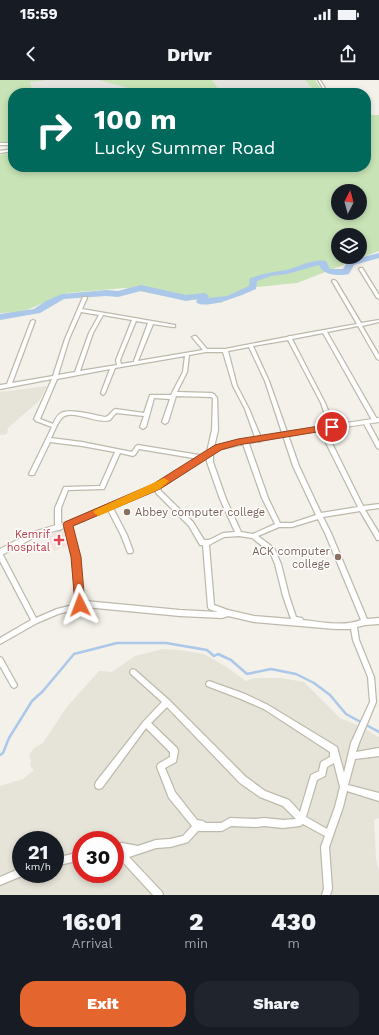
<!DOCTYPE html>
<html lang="en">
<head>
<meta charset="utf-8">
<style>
	:root { --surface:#171b24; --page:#20242c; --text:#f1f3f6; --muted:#9ea1a6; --accent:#e5652e }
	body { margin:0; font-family:"Work Sans",sans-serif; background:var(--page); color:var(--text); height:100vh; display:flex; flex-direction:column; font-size:15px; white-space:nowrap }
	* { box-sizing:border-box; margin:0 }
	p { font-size:13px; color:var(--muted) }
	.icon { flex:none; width:22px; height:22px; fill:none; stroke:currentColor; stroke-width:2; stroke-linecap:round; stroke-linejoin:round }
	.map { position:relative; height:815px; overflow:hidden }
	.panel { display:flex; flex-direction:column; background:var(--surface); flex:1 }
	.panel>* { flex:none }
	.guide { position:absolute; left:8px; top:8px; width:363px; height:84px; border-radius:16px; box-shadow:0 2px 6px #0003; background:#00695c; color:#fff; overflow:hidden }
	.needle { width:26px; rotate:6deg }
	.controls { position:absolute; left:331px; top:104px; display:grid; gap:8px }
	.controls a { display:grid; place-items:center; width:36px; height:36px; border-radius:50%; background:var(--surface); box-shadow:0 2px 6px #0003; font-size:20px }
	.speed { position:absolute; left:12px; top:751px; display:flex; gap:8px; font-size:20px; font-weight:700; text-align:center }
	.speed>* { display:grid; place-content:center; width:52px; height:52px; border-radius:50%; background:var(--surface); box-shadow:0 2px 6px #0003; line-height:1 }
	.speed small { font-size:10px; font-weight:400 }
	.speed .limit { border:6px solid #d22; background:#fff; color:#111 }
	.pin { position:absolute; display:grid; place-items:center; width:34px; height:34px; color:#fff; margin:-17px; border:2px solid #fff; border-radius:50%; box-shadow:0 1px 4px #0007 }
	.me { position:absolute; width:44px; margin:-22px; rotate:357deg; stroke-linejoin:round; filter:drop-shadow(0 0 3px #0008) }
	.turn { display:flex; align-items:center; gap:14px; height:84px; padding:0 20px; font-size:18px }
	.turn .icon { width:52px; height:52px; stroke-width:2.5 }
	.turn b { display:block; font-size:28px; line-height:34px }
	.eta { display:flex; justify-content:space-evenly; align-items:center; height:68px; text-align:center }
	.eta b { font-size:24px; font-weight:800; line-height:28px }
	.action { display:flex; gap:8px; margin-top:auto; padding:8px 20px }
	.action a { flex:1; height:46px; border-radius:16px; background:var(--accent); color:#fff; font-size:16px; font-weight:800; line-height:46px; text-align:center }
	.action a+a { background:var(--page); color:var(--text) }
	.status { display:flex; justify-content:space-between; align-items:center; height:28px; padding:0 20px; background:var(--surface); direction:ltr }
	.status svg { height:11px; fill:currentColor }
	header { display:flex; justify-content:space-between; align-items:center; height:52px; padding:0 20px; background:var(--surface); font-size:18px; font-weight:800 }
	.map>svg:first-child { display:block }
</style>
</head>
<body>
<div class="status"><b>15:59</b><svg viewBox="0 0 49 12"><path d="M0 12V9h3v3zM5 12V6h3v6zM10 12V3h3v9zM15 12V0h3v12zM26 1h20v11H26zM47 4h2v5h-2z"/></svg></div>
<header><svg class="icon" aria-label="back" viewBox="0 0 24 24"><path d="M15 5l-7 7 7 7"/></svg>Drivr<svg class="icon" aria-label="share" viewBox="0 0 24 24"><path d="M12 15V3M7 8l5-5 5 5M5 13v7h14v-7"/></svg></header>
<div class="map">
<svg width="379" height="815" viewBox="0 0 379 815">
	<rect width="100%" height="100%" fill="#f3f1e9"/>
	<path fill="#e6e4d8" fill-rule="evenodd" d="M47,306L39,321L8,348L7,354L0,355V312Z
		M163,569L180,570L204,574L225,586L246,601L255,598H281L304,602L340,638L357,645L379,657V738L374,740L376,779L379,792V815H0V706L23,699L34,690L30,686L31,680L29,677L31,672L34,668L43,663L66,628L99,591L112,592L135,576ZM21,760H55V794H21ZM81,760H115V794H81Z"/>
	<path fill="#f2e3de" d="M64,448L72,464L54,471L47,456Z"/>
	<path fill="#c8e3b6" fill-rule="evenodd" d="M0,0H315L321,9V13H13V62H0Z
		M366,35H379V171L297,203L245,208L221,223L164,216L124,208L67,213L22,232L0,233V75L13,72V87H366ZM338,111H360V133H338ZM338,155H360V177H338Z"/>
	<path fill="#e5e3e0" d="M47,0H98L133,9L136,13H33L30,2Z
		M212,0H305L317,13H221Z"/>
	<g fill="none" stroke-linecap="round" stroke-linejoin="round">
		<path stroke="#abc7e9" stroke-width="2.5" d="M0,675L3,673L9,658L32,621L43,611L74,574L117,563H166L207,570L214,576L218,574L231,580L247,594L271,589L296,594L314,603L330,615L346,634L379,652"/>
		<path fill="#abc7e9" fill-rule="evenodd" d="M379,173V178L354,185L349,194C340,196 323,196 319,185L287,194L271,196L257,201L256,209C245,214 205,231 196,222L198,219L186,221L141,211L118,217L106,216L64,219L40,233L0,240V234L34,229L46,221L62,214L106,210L118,211L141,205L186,215L205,213L209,216L208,218L227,216L249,206L250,198C262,194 274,192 286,190C299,187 313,178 326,181L330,189H343L348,181Z"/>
		<g stroke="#bdbaac" stroke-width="2.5">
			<path id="minor" d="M318,0H320L326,10L325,13H323L324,10Z
				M0,63H13V65H0Z
				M13,69V71L0,73V71Z
				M360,188H362L363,189L379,215V219L377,218L359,189Z
				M333,200H334L336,201L361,243L379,240V242L362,246L379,275V280L377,279L358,246L327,252L378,341L377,342H373L323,253L292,259L325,323L335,347L332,349L329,347L321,323L288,260L253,266L269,301L299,386L321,433L358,427L319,349L322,347L325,349L363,426L379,424V428L365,430L379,453V460H377L360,431L323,437L331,453L367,539L379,538V544L365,545L357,547L359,560L374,597L376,622L359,663L356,672L379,668V676L355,679L348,705L379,713V721L347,711L343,727L329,767L332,809L330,815H322L324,809L321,767L325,756L303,744L300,746L283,748L264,746L256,747L231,746L222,751H198L188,762L185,763L170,767L156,768L129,777L162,812L163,815H153L119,778L118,775L119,772L122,771L115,772V764L122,763L138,766L156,760L170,759L183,756L192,746L169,718L157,687L158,684L170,677V672L146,648L102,708L99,709L96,708L95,705L96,702L144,641L162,622L131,594L130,592L131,590L133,589L135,590L169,620L246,697L265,711L289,720L300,732L311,695L319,691L321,682L330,677V672L264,629L241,619L207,606L206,604L207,602L209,601L245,614L268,625L337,667L344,693L351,663L370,622L368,597L353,560L351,549H335L254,542L228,536L222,538L180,536L85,527L58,534L37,543L0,564V558L31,540L0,481V473H2L36,538L57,529L77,524L73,477L65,444L66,442H70L71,444L79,477L83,522L85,521L180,530L218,532L209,529L208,527L203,465H200L189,446L156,413L154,407L155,406H159L161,411L193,442L204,460H209L223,453L235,452L220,419L207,382V372L212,350L213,318L211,317L176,316L168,342L165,344L162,342L170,319L154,318L146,347L143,349L140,347L144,336L116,333C114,335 112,338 110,340C98,345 69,327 61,339C57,344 54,352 51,358L82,362L132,372L136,366L138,365L199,375L202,377L199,379L139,369L135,375L133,376L120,373L104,409L68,410L61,428V448L60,450H56L55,448V428L64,407L100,406L115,372L82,366L50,362L34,395H30L29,394L52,347L36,341L34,339L52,299L0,309V305L7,304L31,241L33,240L35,241L12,303L53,296L65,259L83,217H87V218L82,229L175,245V247H173L153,244L138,281L203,270L192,257L194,256H196L207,269H225L287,257L289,256H291L357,244L332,201ZM81,232L99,235L89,253L75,292L58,295L69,259ZM103,235L132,240L116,280L117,285L80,291L93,253ZM136,241L148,243L134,281V282L121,284L120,280ZM249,267L265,301L293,386L316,435L292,443H280L268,418L248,361L247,360H243L242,361L262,418L275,444L253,454L241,452L226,419L213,382V372L218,350L217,318L214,314L212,313L177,312L187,292L189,275L206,272H223L233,306L245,329L256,360L259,362L261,361L262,360L249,329L237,306L228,271ZM185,276L183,292L174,309L171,315H150L144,333L115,329C111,331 110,336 105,337C94,335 70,328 61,333C57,335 55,340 53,344L40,339L57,299L110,289L101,313L103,315L105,313L115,288ZM318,439L325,453L361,540C343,547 322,542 303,540L302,538L296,537L289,516L281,484L275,470L274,468L258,456L279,447H292ZM239,456L252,458L270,472L275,484L283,516L291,539L254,536L228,530L214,525L209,465L224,457ZM167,627L240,703L260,717L283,726L296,739L283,740L264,738L256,739L230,738L221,743H206L203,741L197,740L175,712L165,688L176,682L178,671L177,668L151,643ZM334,683L340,707L335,727L327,749L306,737L317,700L325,696L327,687Z
				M366,340L368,341L379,362V369L377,368L363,342Z
				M108,426H112L127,455L133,471L132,473H128L121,455L107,428Z
				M0,577L2,578L16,603L17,605L16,607L14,608L12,607L0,586Z
				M81,772V780L55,786V778Z
				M21,788V794H24V795L0,805V797Z"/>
		</g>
		<g stroke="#bdbaac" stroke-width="2">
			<path id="tertiary" d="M379,338V342L285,356L221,369L159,409L71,446L35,457L0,476V469L30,453L66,442L155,405L217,365L285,352Z"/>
		</g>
		<use href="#minor" fill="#fff" fill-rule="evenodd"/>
		<use href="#tertiary" fill="#fff" fill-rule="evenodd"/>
	</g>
	<path fill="#e5652e" stroke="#95421e" d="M332,344L337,347L335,349L238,365L221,370L160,409L73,446L81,477L85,525L84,528L80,529L76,528L75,525L71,477L63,444L65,442L153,404L215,365L238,359Z"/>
	<path fill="#f59e0b" d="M164,398L169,401L160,409L101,435L98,436L93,432L95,430Z"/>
	<g fill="#8d6e63" stroke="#fff" stroke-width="1.5">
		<circle cx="127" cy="432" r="4"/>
		<circle cx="338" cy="477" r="4"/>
	</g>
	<path fill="#e0444e" stroke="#fff" stroke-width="1.5" d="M57 454h4v4h4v4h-4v4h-4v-4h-4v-4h4z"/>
	<g text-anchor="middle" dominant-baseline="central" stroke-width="3" stroke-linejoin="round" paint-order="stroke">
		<g font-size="11" fill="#785e54" stroke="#fff" text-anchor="start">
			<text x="135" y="432">Abbey computer college</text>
			<text x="330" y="471" text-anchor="end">ACK computer<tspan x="330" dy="13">college</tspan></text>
		</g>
		<g font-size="11" fill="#be3a42" stroke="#fff" text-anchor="end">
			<text x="50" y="454">Kemrif<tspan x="50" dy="13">hospital</tspan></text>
		</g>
	</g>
</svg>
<div class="controls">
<a><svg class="needle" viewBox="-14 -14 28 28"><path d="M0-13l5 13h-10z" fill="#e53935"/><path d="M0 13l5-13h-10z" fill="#9ea1a6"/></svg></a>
<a><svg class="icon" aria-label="layers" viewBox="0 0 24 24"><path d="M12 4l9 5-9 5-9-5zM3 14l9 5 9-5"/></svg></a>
</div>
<div class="speed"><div>21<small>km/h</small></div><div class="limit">30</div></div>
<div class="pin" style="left:332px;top:347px;background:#d93025"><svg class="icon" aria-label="arrive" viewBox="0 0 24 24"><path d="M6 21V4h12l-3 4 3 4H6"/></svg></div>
<svg class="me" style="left:80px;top:525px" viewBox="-20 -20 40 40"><path d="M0-17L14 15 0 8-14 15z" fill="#e5652e" stroke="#fff" stroke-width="4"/></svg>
<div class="guide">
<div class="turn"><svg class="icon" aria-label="right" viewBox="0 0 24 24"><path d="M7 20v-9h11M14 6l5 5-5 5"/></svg><div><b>100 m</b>Lucky Summer Road</div></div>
</div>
</div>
<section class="panel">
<div class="eta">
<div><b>16:01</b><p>Arrival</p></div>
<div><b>2</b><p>min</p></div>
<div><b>430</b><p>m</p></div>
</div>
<div class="action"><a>Exit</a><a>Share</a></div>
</section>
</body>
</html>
